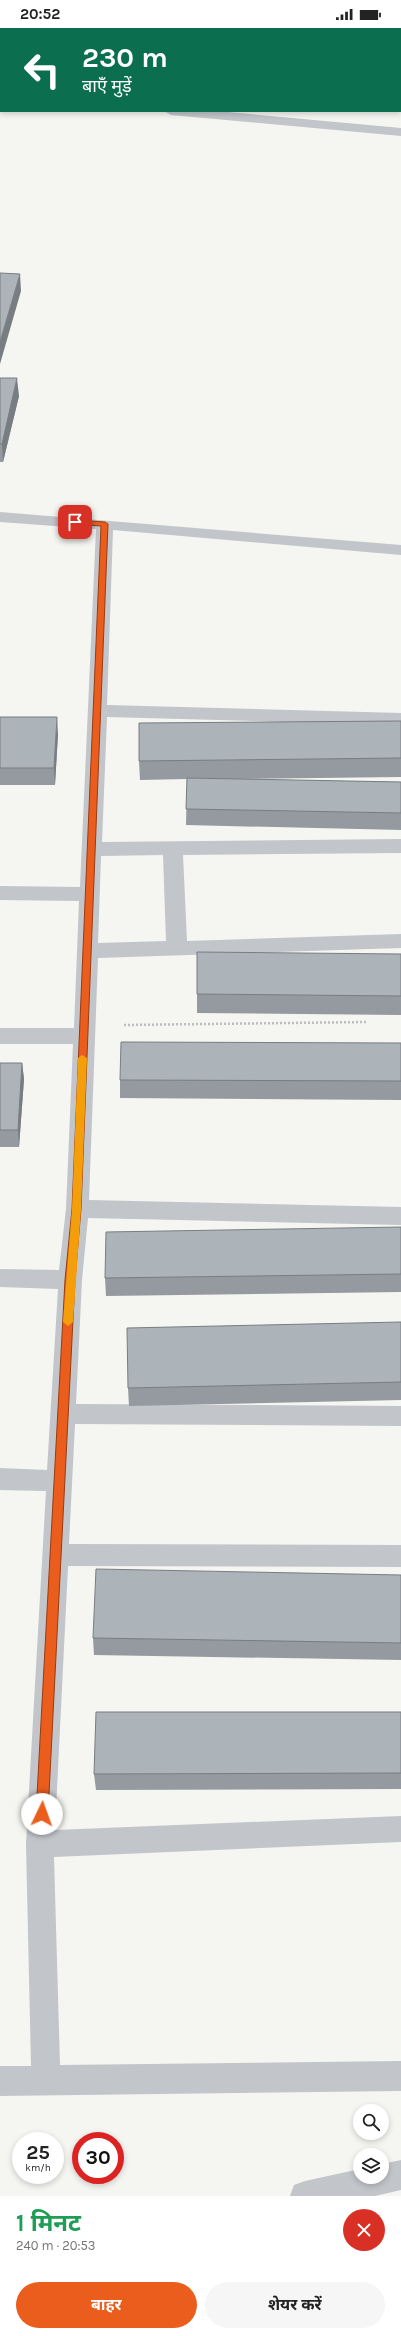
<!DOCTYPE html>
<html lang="hi">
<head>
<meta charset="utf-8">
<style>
	:root { --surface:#fff; --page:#f6f6f6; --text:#222; --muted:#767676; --accent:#ea5d1c }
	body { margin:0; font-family:Karla,"Noto Sans Devanagari",sans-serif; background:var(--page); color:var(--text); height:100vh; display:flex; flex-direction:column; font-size:15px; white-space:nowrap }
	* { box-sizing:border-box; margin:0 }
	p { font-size:13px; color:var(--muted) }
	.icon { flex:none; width:22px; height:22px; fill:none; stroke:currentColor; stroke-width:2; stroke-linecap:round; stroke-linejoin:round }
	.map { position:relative; height:2168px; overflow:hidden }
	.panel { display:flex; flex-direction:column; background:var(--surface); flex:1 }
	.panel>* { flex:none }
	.top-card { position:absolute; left:0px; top:0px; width:401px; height:84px; box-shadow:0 2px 6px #0003; background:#0b6e4f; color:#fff; overflow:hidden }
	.controls { position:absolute; left:353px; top:2076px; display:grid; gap:8px }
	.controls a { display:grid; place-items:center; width:36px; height:36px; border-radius:50%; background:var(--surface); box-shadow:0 2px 6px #0003; font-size:20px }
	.speed { position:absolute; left:12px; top:2104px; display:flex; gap:8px; font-size:20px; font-weight:700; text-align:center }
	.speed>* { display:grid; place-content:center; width:52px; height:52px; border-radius:50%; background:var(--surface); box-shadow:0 2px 6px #0003; line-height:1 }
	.speed small { font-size:10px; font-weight:400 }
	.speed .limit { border:6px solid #d22; background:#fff; color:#111 }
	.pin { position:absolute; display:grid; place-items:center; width:34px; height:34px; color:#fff; margin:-17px; border-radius:8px; box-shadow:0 2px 6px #0006 }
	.me { position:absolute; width:44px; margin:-22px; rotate:3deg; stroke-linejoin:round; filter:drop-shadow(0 0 3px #0008) }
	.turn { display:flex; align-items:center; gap:14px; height:84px; padding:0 16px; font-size:18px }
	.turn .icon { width:52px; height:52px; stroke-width:2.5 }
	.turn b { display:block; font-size:28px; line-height:34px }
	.round { display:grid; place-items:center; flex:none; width:42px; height:42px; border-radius:21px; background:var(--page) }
	.summary { display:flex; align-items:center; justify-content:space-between; height:68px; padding:0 16px }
	h1 { font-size:24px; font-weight:700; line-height:30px; color:#1e9e55 }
	.primary-button { display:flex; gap:8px; margin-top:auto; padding:8px 16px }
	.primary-button a { flex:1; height:46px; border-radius:24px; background:var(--accent); color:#fff; font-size:16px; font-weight:700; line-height:46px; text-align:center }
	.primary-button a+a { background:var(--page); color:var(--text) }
	.status { display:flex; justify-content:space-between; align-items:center; height:28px; padding:0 20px; background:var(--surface); direction:ltr }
	.status svg { height:11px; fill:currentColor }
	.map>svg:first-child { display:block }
</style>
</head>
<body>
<div class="status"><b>20:52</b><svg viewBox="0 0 49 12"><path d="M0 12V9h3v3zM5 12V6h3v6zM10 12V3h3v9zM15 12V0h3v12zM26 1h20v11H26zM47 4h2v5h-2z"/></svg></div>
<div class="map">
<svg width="401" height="2168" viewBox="0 0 401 2168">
	<rect width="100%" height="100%" fill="#f5f5f1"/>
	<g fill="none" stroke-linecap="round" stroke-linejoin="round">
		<path stroke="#bbbec0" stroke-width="2.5" stroke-dasharray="2 2" stroke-linecap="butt" d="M124,997L368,994"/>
		<path fill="#c2c5c9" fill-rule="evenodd" d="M206,0H220V1H206Z
			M377,0H391V1H377Z
			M0,31H1V39H0Z
			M400,54H401V66H400Z
			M164,83H217L401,100V108L171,87Z
			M0,484L401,517V527L113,502L107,677L401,685V697L107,689L102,814L401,811V825L183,827L187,913L401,906V920L98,930L89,1172L401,1179V1197L88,1190L82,1252L76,1376L401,1378V1398L75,1396L69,1516L401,1517V1539L68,1538L55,1802L401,1788V1814L54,1829L60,2037L401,2033V2063L0,2068V2038H31L26,1816L46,1463L0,1462V1440L47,1442L58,1261L0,1259V1241L59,1242L66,1181L73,1016H0V1000H74L79,873L0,872V858L80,859L96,501L0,494ZM163,827L166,913L98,915L101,828Z
			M401,2132V2162L375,2168H290L294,2157L305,2153L360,2141V2149H382V2136Z"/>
	</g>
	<path fill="#949a9f" d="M0,350L19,368L3,434H0Z
		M0,689L58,706L55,757H0Z
		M401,693V749L236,751L401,754V802L186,797L187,751L140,752L139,733Z
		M401,926V987L197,985V966Z
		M401,1015V1072L120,1070V1052Z
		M0,1035H22L24,1051L19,1119H0Z
		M401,1199V1264L106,1268L105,1250Z
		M401,1294V1372L129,1378L128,1360Z
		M401,1547V1632L94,1627L93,1610Z
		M401,1684V1761L96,1762L94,1746Z"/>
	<path fill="#787d82" d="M20,246L21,263L0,336V314Z
		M17,350L19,368L3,434L2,416Z
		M57,689L58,706L55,757L54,740Z
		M22,1035L24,1051L19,1119L18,1102Z"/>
	<path fill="#acb3b9" stroke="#787d82" d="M246,0H298V1H246Z
		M323,0H364L365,1H323Z
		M0,245L20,246L0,314Z
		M0,350H17L2,416H0Z
		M0,689H57L54,740H0Z
		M401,693V730L139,733V695Z
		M187,750L401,754V785L186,781Z
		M197,924L401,926V968L197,966Z
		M121,1014L401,1015V1053L120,1052Z
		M0,1035H22L18,1102H0Z
		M401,1199V1246L105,1250L106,1204Z
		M401,1294V1354L128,1360L127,1300Z
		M96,1541L401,1547V1615L93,1610Z
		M96,1684H401V1745L94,1746Z"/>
	<path fill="#ea5d1c" stroke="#983c12" d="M75,492L105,494L108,496L81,1181L75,1252L48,1786L42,1791L36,1786L65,1252L72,1181L101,498L72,496L71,494Z"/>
	<path fill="#f59e0b" d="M82,1027L87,1030L81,1181L73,1294L68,1298L63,1294L72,1181L78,1030Z"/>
</svg>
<div class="controls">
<a><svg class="icon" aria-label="search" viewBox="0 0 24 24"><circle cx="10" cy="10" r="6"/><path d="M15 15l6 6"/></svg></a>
<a><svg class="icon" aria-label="layers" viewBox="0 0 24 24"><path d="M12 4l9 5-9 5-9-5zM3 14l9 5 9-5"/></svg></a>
</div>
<div class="speed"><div>25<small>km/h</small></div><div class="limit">30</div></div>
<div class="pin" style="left:75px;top:494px;background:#d93025"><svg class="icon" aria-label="arrive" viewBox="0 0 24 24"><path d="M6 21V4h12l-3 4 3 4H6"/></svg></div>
<svg class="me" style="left:42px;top:1786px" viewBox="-20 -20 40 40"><circle r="19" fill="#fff"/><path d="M0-13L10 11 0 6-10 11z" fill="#ea5d1c"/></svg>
<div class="top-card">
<div class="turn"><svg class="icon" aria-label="left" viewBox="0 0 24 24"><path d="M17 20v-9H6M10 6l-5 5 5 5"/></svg><div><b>230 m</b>बाएँ मुड़ें</div></div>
</div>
</div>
<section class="panel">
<div class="summary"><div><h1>1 मिनट</h1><p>240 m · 20:53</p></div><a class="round" style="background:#d93025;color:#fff"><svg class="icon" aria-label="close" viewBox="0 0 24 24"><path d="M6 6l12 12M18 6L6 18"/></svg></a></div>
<div class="primary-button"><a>बाहर</a><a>शेयर करें</a></div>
</section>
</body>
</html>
